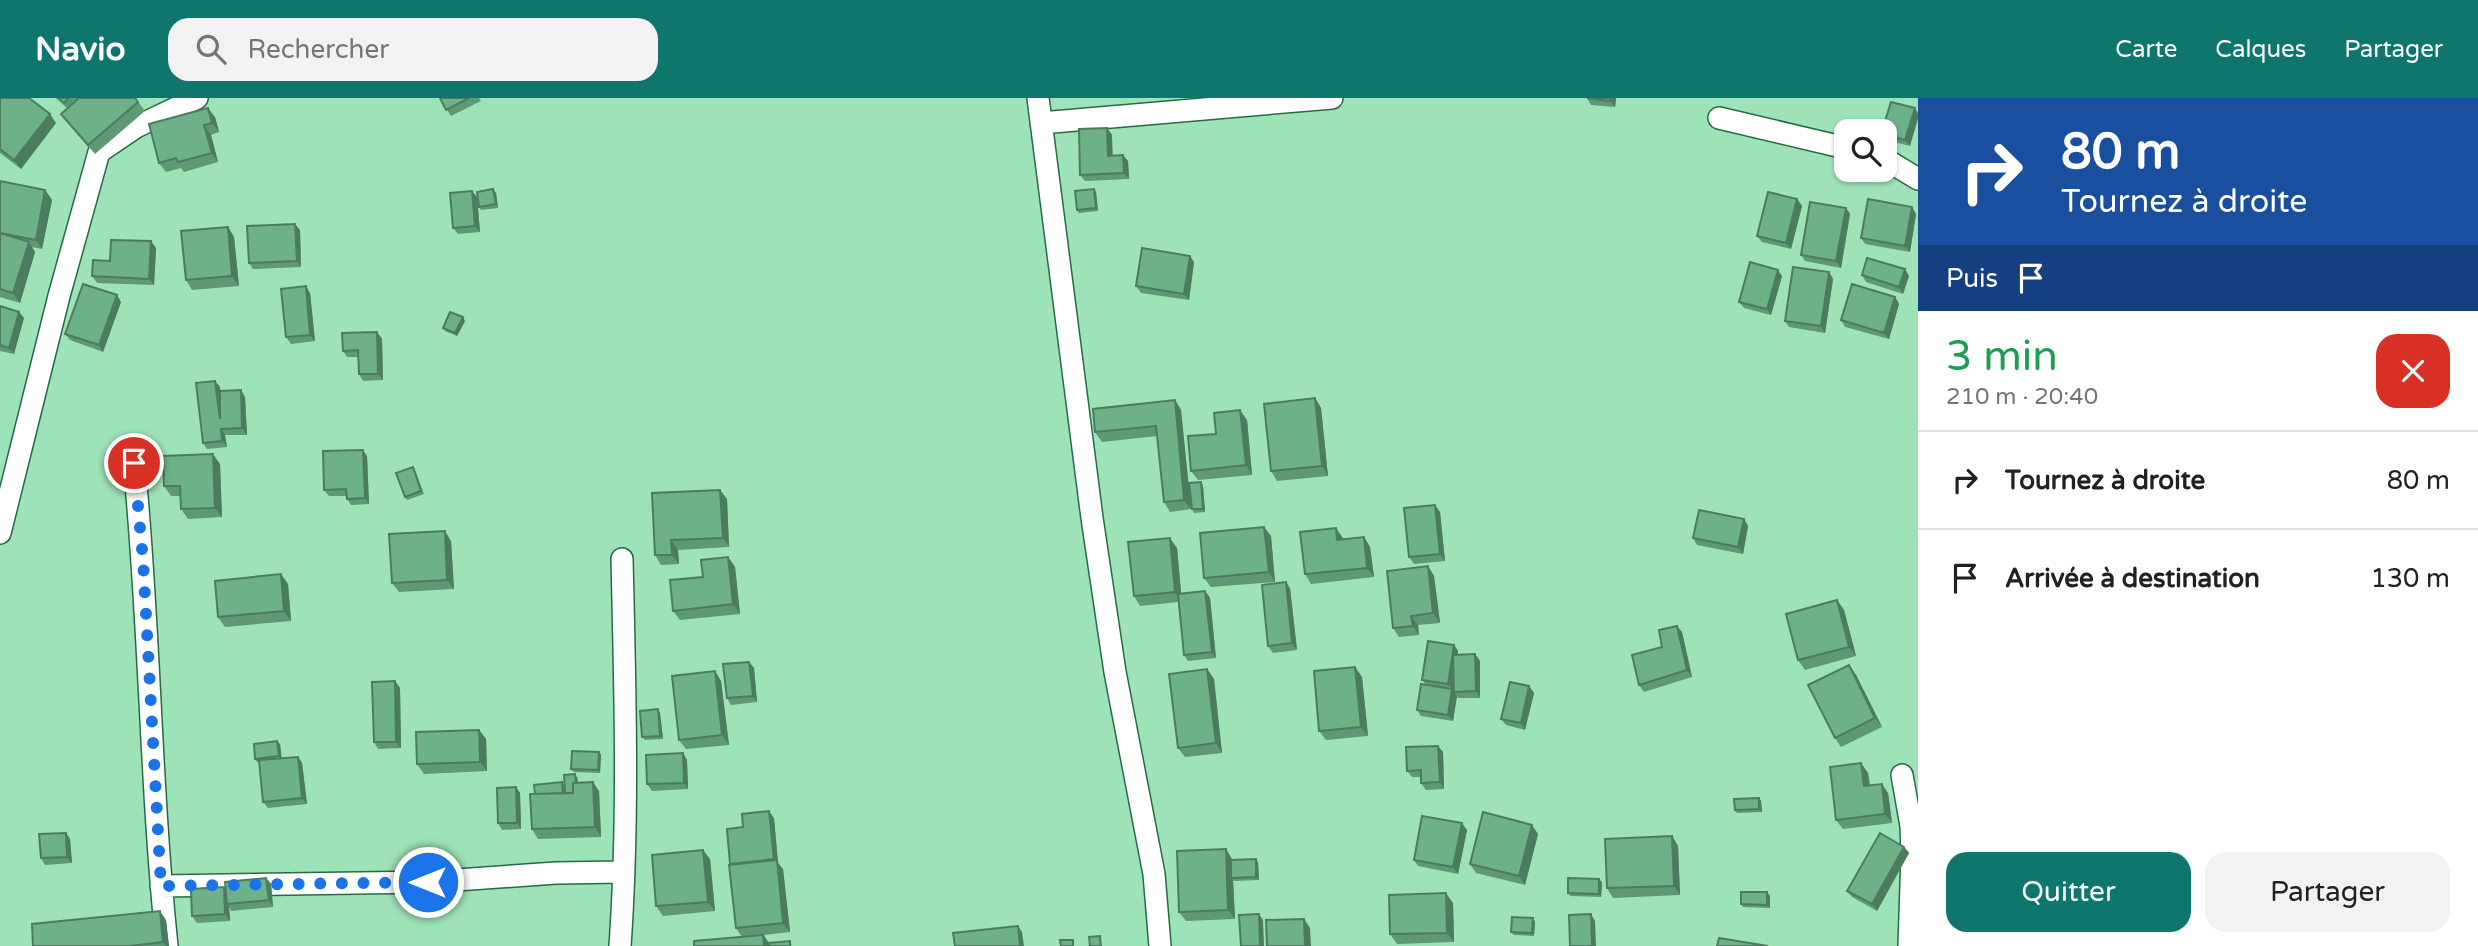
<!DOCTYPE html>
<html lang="fr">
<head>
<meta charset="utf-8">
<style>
	:root { --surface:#fff; --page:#f2f2f2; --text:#202124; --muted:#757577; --line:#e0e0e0; --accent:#0f766e }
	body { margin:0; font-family:"Varela Round",sans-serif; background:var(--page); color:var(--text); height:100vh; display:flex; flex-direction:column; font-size:26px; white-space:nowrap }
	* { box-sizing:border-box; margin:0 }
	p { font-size:23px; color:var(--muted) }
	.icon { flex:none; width:38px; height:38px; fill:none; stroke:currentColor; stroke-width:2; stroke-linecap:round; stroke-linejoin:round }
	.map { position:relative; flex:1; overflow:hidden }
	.details { display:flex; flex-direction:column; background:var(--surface); width:560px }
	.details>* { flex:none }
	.guide { background:#1a4fa0; color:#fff; overflow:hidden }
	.tools { position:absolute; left:1834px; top:21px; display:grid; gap:14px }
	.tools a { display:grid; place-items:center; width:63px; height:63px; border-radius:14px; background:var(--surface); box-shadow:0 2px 5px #0004; font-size:35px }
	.pin { position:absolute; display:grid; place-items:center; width:60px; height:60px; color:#fff; margin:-30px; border:4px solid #fff; border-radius:50%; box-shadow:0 2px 7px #0007 }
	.me { position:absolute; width:77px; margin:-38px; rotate:270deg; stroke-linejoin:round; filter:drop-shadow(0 0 5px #0008) }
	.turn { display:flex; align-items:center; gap:24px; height:147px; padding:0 28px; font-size:32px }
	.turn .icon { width:91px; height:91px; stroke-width:2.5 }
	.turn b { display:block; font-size:49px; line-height:60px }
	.then { display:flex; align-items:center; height:66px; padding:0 28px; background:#0003; gap:14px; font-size:26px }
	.round { display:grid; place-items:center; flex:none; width:74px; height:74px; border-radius:21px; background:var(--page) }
	.head { display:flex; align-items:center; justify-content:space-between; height:119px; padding:0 28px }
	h1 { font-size:42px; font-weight:600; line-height:52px; color:#1e9e55 }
	.primary-button { display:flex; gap:14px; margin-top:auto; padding:14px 28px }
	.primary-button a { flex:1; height:80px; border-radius:21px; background:var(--accent); color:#fff; font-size:28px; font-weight:600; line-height:80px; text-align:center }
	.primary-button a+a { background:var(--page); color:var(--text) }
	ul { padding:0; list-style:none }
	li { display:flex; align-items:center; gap:21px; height:98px; padding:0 28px; border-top:2px solid var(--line) }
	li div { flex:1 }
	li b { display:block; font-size:26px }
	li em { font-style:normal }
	header { display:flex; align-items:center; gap:42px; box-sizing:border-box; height:98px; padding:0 35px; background:var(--accent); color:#fff }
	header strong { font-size:33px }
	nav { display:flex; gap:38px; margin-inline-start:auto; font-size:24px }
	.search { width:490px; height:63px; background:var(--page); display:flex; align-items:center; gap:18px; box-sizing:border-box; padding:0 24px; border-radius:21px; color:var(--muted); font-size:26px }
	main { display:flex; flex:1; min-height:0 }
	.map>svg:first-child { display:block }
</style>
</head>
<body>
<header>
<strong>Navio</strong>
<div class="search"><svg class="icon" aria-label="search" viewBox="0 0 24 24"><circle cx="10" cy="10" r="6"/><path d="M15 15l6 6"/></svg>Rechercher</div>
<nav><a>Carte</a><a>Calques</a><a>Partager</a></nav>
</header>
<main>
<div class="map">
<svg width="1918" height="848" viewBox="0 0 1918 848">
	<rect width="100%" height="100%" fill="#9ee3b8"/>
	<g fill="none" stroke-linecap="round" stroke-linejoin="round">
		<g stroke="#266b46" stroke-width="24">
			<path id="street" d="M1038,0L1092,420L1115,574L1154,776L1160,848
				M1719,20L1846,50
				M1041,25L1332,0
				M1885,61L1918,81
				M134,365C150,525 150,687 167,848
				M0,435L59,198L99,54L136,29L197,0
				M1902,677L1911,728L1912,756L1909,848
				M161,788L428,784L556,775L624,774
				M620,848C629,720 625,590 622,461"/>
		</g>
		<use href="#street" stroke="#fff" stroke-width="21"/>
	</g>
	<path fill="#5e9875" d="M0,0L56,25L21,71L0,55Z
		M56,0H135L145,13L95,56L68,25L61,16L67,10Z
		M440,0H479L481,3L451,18Z
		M1587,0H1616L1615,9L1591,7Z
		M1918,15L1910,48L1886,42L1885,40V33Z
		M215,19L219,34L211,37L218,64L184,74L181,70L166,74L159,65L149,26Z
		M1107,30L1112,37V57L1128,63L1129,81L1085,83L1080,77Z
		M0,83L45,92L52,102L42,151L32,149L35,154L20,205L0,199Z
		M1094,91L1096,94L1098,113L1079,115L1077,112Z
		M472,93L477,99L480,134L458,136L453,130Z
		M496,95L498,110L481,112L479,109Z
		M1797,101L1802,108L1791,151L1762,144L1757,138Z
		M1912,109L1916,116L1910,154L1865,146L1861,140Z
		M1846,110L1850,116L1841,170L1805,163L1801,157Z
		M228,129L234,139L239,188L192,192L186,182Z
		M300,132L301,169L253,171L249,165Z
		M156,150L154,187L97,185L92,178L110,163Z
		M1194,164L1189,202L1141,195L1136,188Z
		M1829,174L1833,181L1825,235L1789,229L1785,223Z
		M1862,177L1909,178L1903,196L1866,184Z
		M1782,178L1771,217L1744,210L1739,204Z
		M310,195L315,243L291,246L286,239Z
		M1895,199L1899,206L1889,241L1845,229L1841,222Z
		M121,204L103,254L70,242L65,236Z
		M0,208L19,214L24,220L14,256L0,253Z
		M465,223L457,238L445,233L443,230Z
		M377,234L382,241L383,282L363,283L359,276L358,259H347L343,253Z
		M215,283L220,289V293L245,299L247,337H225L227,349L207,351L203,345Z
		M1315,300L1321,310L1328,378L1277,383L1271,373Z
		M1175,302L1181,312L1191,411L1170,414L1164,404L1157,338L1102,344L1095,334Z
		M1247,322L1252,377L1198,382L1191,373L1216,336Z
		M367,358L369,406L351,407L347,401V398H329L324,392Z
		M220,366L222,419L188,421L181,411V398H171L164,388Z
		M415,372L424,396L407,402L405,399Z
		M1203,388L1205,414L1194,415L1192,411Z
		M652,395L727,401L729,449L678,452L679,466L661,467L655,457Z
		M1440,414L1445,463L1414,466L1409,459Z
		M1744,421L1748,428L1743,456L1697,447L1693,440Z
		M1336,430L1343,442L1364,439L1370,449L1374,479L1311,486L1305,476Z
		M1271,438L1275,484L1211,489L1204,480Z
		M451,443L454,491L399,494L392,485Z
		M1177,450L1181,496L1205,493L1210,500L1216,560L1188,563L1184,557L1178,504L1140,508L1134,498Z
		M728,459L735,469L740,516L680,522L673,513L703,479Z
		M1428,468L1434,478L1440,525L1418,527L1419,537L1399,539L1393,530Z
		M288,486L291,523L225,529L218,519Z
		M1290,490L1297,552L1273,555L1268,548Z
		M1837,502L1844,512L1856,558L1805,572L1798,562Z
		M1677,528L1682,534L1692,579L1644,594L1639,587L1662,549Z
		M1454,547L1458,553V557L1475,556L1480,563V600H1458L1457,598L1453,623L1421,618L1417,612L1426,587L1422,582Z
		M749,564L754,570L757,604L731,607L727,600Z
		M1849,567L1856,577L1882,629L1841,649L1835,640Z
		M1355,569L1362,579L1368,638L1326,642L1319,633Z
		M1207,571L1214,581L1222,655L1185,659L1178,650Z
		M715,573L721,583L729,647L686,651L679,642Z
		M395,583L400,590L401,650L378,651L374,644Z
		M1529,588L1534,595L1525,632L1506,627L1501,621Z
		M660,615L663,641L645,642L642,639Z
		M479,632L486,641L487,673L424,676L417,666Z
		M280,646L281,660L298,659L302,665L307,706L268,710L263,704L259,664H257L255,661Z
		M1438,648L1443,654L1444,691L1426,692L1421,685V679H1412L1407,673Z
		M599,654L601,657L600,675L574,674L571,671Z
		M683,655L687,662L688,691L652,693L647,686Z
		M1861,665L1868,675L1870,687L1888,695L1892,725L1843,731L1836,722Z
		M575,676L578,680V684L599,693L601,739L538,741L532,731L535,696L562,684L564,687L565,695Z
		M516,689L520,695L521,731L502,732L498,725Z
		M1759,700L1761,703L1762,714L1737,715L1735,712Z
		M774,720L778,765L783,771L790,834L764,837L769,846L790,843L792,847L694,843L742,839L736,830L731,767L743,729Z
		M1467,732L1458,776L1418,768L1414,762Z
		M66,735L70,741L72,765L45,767L41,760Z
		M1538,736L1525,787L1476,775L1470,766Z
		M1672,738L1678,748L1680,797L1613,800L1607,790Z
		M1904,749L1909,755L1877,813L1852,799L1847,793Z
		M1226,751L1232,762L1258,764L1259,782L1234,783L1233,782L1235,821L1186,823L1179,814Z
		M710,761L715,813L663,818L656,808Z
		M266,780L271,786L273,809L231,813L229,809L230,823L197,825L192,818L225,792Z
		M1602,784L1601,799L1570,798L1568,795Z
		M1770,798V810L1743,809L1741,806Z
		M1453,805L1454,844L1397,846L1390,836Z
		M1533,820L1535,824L1534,838L1514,837L1511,834Z
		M166,822L169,848H33Z"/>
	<path fill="#4c7c5f" d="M1610,0H1616L1615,9L1610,3Z
		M208,10L215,19L219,34L212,25Z
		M1915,10L1918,15V21L1910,48L1905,42Z
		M50,16L56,25L21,71L14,62Z
		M204,27L211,37L218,64L212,55Z
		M1107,30L1112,37L1113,64L1108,58Z
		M1123,57L1128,63L1129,81L1124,75Z
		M493,91L496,95L498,110L496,106Z
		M1094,91L1096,94L1098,113L1096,110Z
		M45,92L52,102L42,151L36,142Z
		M472,93L477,99L480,134L475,128Z
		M1797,101L1802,108L1791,151L1786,145Z
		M1912,109L1916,116L1910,154L1905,148Z
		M1846,110L1850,116L1841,170L1836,163Z
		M295,126L300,132L301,169L297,163Z
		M228,129L234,139L239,188L232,178Z
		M151,143L156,150L154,187L149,181Z
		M29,144L35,154L20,205L13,195Z
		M1190,158L1194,164L1189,202L1184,196Z
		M1905,171L1909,178L1903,196L1899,189Z
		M1778,172L1782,178L1771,217L1767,211Z
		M1829,174L1833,181L1825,235L1821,228Z
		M306,188L310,195L315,243L310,237Z
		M117,197L121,204L103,254L99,247Z
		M1895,199L1899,206L1889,241L1884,235Z
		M19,214L24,220L14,256L9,250Z
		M463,219L465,223L457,238L455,235Z
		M377,234L382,241L383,282L378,276Z
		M215,283L220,289L224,328L220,321Z
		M241,292L245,299L247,337L242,330Z
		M1315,300L1321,310L1328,378L1322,368Z
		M1175,302L1181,312L1191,411L1184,402Z
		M1240,312L1247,322L1252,377L1246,367Z
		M221,331L225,337L227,349L222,343Z
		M363,352L367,358L369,406L365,400Z
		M213,356L220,366L222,419L215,410Z
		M1201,384L1203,388L1205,414L1203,411Z
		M720,392L727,401L729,449L723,440Z
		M1435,407L1440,414L1445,463L1440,456Z
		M1744,421L1748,428L1743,456L1738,449Z
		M1264,429L1271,438L1275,484L1269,474Z
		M1336,430L1343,440L1344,452L1337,442Z
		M445,433L451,443L454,491L447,482Z
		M1364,439L1370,449L1374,479L1367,470Z
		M1170,440L1177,450L1182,504L1175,494Z
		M671,442L678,452L679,466L672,457Z
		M728,459L735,469L740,516L733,506Z
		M1428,468L1434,478L1440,525L1433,515Z
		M281,476L288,486L291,523L284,513Z
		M1286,484L1290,490L1297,552L1292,545Z
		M1205,493L1210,500L1216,560L1212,554Z
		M1837,502L1844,512L1856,558L1849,549Z
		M1411,518L1418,527L1419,537L1413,528Z
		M1677,528L1682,534L1692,579L1687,572Z
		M1454,547L1458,553L1453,592L1448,586Z
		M1475,556L1480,563V600L1476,593Z
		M749,564L754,570L757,604L753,598Z
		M1849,567L1856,577L1882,629L1875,620Z
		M1355,569L1362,579L1368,638L1361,629Z
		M1207,571L1214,581L1222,655L1216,645Z
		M715,573L721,583L729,647L722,637Z
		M395,583L400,590L401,650L396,644Z
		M1529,588L1534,595L1525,632L1521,625Z
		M1452,591L1457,598L1453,623L1448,617Z
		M658,611L660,615L663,641L660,638Z
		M479,632L486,641L487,673L480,664Z
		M277,643L280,646L282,662L279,658Z
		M1438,648L1443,654L1444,691L1440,684Z
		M599,654L601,657L600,675L598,672Z
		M683,655L687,662L688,691L684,685Z
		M298,659L302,665L307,706L302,700Z
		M1861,665L1868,675L1871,698L1864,688Z
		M593,684L599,693L601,739L595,729Z
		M1882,686L1888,695L1892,725L1885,716Z
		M516,689L520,695L521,731L517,725Z
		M1759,700L1761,703L1762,714L1759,711Z
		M769,713L774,720L778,765L783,771L790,834L783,825L774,761Z
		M1462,725L1467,732L1458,776L1453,769Z
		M1532,727L1538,736L1525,787L1519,778Z
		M66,735L70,741L72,765L67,759Z
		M1672,738L1678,748L1680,797L1674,788Z
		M1904,749L1909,755L1877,813L1872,806Z
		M1226,751L1232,761L1233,779L1231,780L1233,782L1235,821L1228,812Z
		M703,752L710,761L715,813L708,804Z
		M1256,761L1258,764L1259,782L1256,779Z
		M266,780L271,786L273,809L269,802Z
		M1599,781L1602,784L1601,799L1599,796Z
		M224,789L228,796L227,806L229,809L230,823L225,816Z
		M1767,794L1770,798V810L1767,807Z
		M1446,795L1453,805L1454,844L1447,835Z
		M160,813L166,822L169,848H166L163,844Z
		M1259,816L1263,822L1264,848H1260Z
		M1591,816L1595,823L1596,848H1592Z
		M1533,820L1535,824L1534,838L1532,835Z
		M1304,821L1310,830L1311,848H1305Z
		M1018,828L1022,834L1024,848H1020Z
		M763,837L770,846V848H764Z"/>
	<path fill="#6db188" stroke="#4c7c5f" stroke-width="2" d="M0,0H29L50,16L14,62L0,51Z
		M58,0H69L64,5Z
		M79,0H135L138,4L88,47L61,16Z
		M440,0H469L446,12Z
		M1587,0H1610V3Z
		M1891,4L1915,10L1905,42L1885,36V33H1882Z
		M208,10L212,25L204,27L212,55L178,64L176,60L159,65L149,26Z
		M1107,30L1108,58L1123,57L1124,75L1080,77L1079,31Z
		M0,83L45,92L36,142L0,135Z
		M493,91L496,106L479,109L477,94Z
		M1094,91L1096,110L1077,112L1075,93Z
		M472,93L475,128L453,130L450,95Z
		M1768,94L1797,101L1786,145L1757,138Z
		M1868,101L1912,109L1905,148L1861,140Z
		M1810,104L1846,110L1836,163L1801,157Z
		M295,126L297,163L249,165L247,128Z
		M228,129L232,178L186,182L181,133Z
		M0,135L29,144L13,195L0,191Z
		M111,142L151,143L149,181L92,178L93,162L110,163Z
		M1142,150L1190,158L1184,196L1136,188Z
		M1867,160L1905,171L1899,189L1862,177Z
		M1750,164L1778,172L1767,211L1739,204Z
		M1793,169L1829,174L1821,228L1785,223Z
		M83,186L117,197L99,247L65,236Z
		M1852,186L1895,199L1884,235L1841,222Z
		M306,188L310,237L286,239L281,191Z
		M0,208L19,214L9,250L0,247Z
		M450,214L463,219L455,235L443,230Z
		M377,234L378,276H359L358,252L343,253L342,235Z
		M215,283L220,321V293L241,292L242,330L221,331L222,343L203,345L196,285Z
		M1315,300L1322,368L1271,373L1264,306Z
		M1175,302L1184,402L1164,404L1156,328L1095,334L1093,311Z
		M1240,312L1246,367L1191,373L1188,338L1216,336L1214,315Z
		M363,352L365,400L347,401L346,391L324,392L323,353Z
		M213,356L215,410L181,411L180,388H164L163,358Z
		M413,369L421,393L405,399L396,375Z
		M1201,384L1203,411H1192L1189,385Z
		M720,392L723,440L671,442L672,457H655L652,395Z
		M1435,407L1440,456L1409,459L1404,410Z
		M1699,412L1744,421L1738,449L1693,440Z
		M1264,429L1269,474L1204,480L1200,435Z
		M1336,430L1337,442L1364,439L1367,470L1305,476L1300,434Z
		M445,433L447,482L392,485L389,436Z
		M1170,440L1175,494L1134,498L1128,444Z
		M728,459L733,506L673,513L670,482L703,479L701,462Z
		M1428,468L1433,515L1411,518L1413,528L1393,530L1387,473Z
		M281,476L284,513L218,519L215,483Z
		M1286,484L1292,545L1268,548L1262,487Z
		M1205,493L1212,554L1184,557L1178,496Z
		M1837,502L1849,549L1798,562L1786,516Z
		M1677,528L1687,572L1639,587L1632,557L1662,549L1659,532Z
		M1428,543L1454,547L1448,586L1422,582Z
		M1475,556L1476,593L1454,594L1453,557Z
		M749,564L753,598L727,600L723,566Z
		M1849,567L1875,620L1835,640L1808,587Z
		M1355,569L1361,629L1319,633L1314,573Z
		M1207,571L1216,645L1178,650L1169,576Z
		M715,573L722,637L679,642L672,578Z
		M395,583L396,644H374L372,584Z
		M1510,584L1529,588L1521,625L1501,621Z
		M1421,586L1452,591L1448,617L1417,612Z
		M658,611L660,638L642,639L640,613Z
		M479,632L480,664L417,666L416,634Z
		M277,643L279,658L255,661L254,646Z
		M1438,648L1440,684L1421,685V672L1407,673L1406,649Z
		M572,653L599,654L598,672L571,671Z
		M683,655L684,685L647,686L646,657Z
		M298,659L302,700L263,704L259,662Z
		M1861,665L1864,688L1882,686L1885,716L1836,722L1830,669Z
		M575,676L576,685H573V695H565L564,677Z
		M562,684L563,695L535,696L534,687Z
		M593,684L595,729L532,731L530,696L573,695V685Z
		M516,689L517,725H498L497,690Z
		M1759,700V711L1735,712L1734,701Z
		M769,713L774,761L730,766L727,731L743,729L742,716Z
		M1483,714L1532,727L1519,778L1470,766Z
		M1422,718L1462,725L1453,769L1414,762Z
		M66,735L67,759L41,760L39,736Z
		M1880,735L1904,749L1872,806L1847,793Z
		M1672,738L1674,788L1607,790L1605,741Z
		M1226,751L1228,812L1179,814L1177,753Z
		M703,752L708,804L656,808L652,757Z
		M1256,761V779L1231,780V762Z
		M777,762L783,825L736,830L729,767Z
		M266,780L269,802L227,806L225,784Z
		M1568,780L1599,781V796L1568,795Z
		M224,789L225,816L192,818L191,791Z
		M1741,794H1767V807L1741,806Z
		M1446,795L1447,835L1390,836L1389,797Z
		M160,813L163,844L130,848H33L32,826Z
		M1259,816L1260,848H1241L1239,817Z
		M1591,816L1592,848H1570L1569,817Z
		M1512,819L1533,820L1532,835L1511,834Z
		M1304,821L1305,848H1267L1266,822Z
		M1018,828L1020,848H955L953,835Z
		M763,837L764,848H694V843Z
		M1100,838L1101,848H1090L1089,839Z
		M1719,840L1768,848H1717Z
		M1060,842H1073V848H1061Z
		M790,843V848H770L769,845Z"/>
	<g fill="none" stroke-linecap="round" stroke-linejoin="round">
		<path stroke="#1a73e8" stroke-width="12" stroke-dasharray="0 21.6" d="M134,365L143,462L161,788L428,784"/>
	</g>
</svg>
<div class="tools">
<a><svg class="icon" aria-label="search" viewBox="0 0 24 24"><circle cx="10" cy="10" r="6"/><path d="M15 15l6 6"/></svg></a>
</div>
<div class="pin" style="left:134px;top:365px;background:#d93025"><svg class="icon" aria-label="arrive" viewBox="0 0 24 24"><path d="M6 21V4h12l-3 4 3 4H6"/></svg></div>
<svg class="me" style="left:428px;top:784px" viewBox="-20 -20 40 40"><circle r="17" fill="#1a73e8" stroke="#fff" stroke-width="3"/><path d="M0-11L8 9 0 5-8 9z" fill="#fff"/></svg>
</div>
<section class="details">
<div class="guide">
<div class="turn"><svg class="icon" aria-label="right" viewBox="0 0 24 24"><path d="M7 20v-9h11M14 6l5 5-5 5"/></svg><div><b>80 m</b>Tournez à droite</div></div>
<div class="then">Puis<svg class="icon" aria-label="arrive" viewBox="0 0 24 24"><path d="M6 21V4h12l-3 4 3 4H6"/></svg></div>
</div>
<div class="head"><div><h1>3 min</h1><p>210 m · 20:40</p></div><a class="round" style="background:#d93025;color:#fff"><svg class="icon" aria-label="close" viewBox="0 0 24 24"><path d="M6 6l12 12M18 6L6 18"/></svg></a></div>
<ul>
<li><svg class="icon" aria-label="right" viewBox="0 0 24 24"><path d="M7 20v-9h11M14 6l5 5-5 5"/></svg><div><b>Tournez à droite</b></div><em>80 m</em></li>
<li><svg class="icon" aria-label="arrive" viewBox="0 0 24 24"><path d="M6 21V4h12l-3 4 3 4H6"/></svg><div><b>Arrivée à destination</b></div><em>130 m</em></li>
</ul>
<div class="primary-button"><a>Quitter</a><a>Partager</a></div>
</section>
</main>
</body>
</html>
